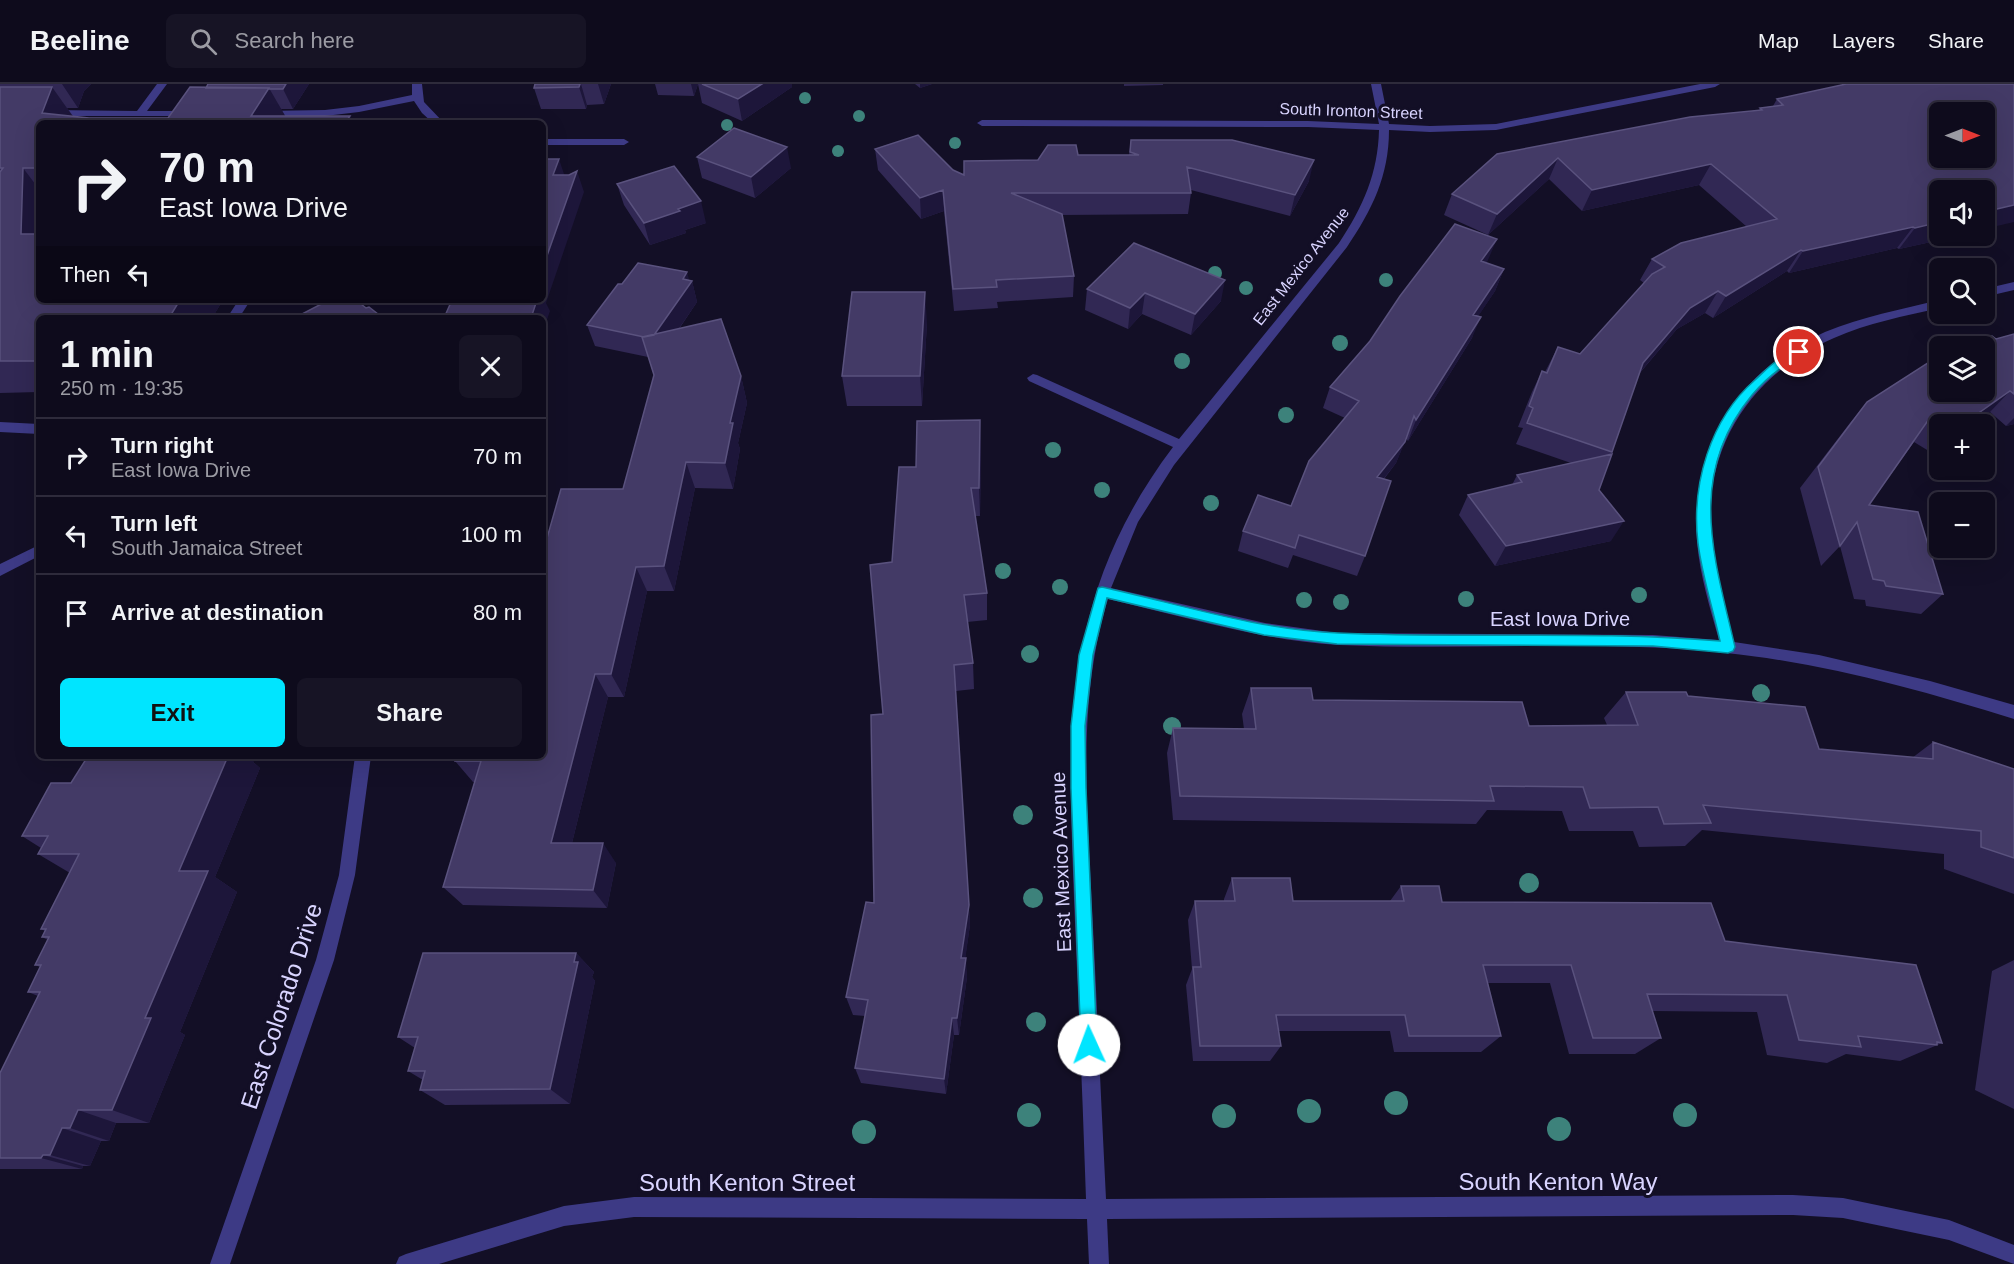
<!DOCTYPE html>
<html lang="en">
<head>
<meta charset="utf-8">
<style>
	:root { --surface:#0e0b1c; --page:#171425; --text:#f1f3f6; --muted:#9b9ba3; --line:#2e2b3b; --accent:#00e5ff }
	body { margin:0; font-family:Arial,sans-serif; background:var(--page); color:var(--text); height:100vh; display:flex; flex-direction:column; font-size:22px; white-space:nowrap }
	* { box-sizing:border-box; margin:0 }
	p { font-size:20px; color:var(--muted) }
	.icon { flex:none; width:33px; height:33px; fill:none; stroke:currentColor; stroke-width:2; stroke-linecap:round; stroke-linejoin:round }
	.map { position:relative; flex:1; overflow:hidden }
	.drawer { position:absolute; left:36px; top:231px; width:510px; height:444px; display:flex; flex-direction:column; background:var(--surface); border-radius:9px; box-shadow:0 6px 24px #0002,0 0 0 2px var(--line) }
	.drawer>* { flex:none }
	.guide { position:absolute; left:36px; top:36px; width:510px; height:183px; border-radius:9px; box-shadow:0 6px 24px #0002,0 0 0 2px var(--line); background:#0e0b1c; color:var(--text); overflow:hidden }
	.needle { width:39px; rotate:90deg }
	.fabs { position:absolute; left:1929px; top:18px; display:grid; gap:12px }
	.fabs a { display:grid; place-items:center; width:66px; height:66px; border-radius:9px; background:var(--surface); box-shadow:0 6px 24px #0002,0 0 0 2px var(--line); font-size:30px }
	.pin { position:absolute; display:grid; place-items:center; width:51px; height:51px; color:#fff; margin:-26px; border:3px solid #fff; border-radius:50%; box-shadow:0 2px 6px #0007 }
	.me { position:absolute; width:66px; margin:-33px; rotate:358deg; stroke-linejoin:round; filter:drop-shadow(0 0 4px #0008) }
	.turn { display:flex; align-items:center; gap:21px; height:126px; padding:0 24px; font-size:27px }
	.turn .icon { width:78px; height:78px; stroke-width:2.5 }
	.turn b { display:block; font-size:42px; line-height:51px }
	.then { display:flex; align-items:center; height:57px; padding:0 24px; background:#0003; gap:12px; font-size:22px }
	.round { display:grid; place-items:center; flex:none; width:63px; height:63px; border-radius:9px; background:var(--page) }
	.summary { display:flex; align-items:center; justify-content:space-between; height:102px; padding:0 24px }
	h1 { font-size:36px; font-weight:800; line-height:45px }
	.cta { display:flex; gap:12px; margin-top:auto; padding:12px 24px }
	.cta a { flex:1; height:69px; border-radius:9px; background:var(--accent); color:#111; font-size:24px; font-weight:800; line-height:69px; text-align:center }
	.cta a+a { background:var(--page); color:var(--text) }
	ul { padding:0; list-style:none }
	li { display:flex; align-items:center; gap:18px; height:78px; padding:0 24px; border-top:2px solid var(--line) }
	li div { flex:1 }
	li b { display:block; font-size:22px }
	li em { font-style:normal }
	header { display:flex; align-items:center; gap:36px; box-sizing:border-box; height:84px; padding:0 30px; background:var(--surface); border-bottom:2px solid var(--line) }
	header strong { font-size:28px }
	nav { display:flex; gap:33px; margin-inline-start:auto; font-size:21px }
	.search { width:420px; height:54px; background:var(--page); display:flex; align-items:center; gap:15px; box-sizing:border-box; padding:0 21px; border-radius:9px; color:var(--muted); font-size:22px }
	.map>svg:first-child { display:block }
</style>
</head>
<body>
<header>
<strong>Beeline</strong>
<div class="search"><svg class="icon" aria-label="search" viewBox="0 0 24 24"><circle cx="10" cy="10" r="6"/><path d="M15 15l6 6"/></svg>Search here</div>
<nav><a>Map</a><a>Layers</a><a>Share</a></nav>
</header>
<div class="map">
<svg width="2014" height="1180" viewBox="0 0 2014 1180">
	<rect width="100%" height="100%" fill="#130f26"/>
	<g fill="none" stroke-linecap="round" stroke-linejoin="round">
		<path fill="#3d3a85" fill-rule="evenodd" d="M242,216L248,220L239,234H227L238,217Z
			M0,338L39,340V350L0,348Z
			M39,461V472L0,492V480Z"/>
		<path fill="#3d3a85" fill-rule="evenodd" d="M157,0H167L147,27H189L194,30L193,32H51L46,29L51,26L137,27Z
			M412,0H422L424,18L444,39H433L422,29L414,17L359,28L325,32L264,33L259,30L264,27L325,26L359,22L412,11Z
			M1371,0H1381L1389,40L1430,42L1496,40L1700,0H1720L1715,3L1496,46L1430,48L1389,46C1389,92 1372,126 1347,163L1174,381L1138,438L1111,504L1265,539L1337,549L1653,551L1719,556C1710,524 1700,492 1697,458C1690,363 1738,286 1825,248C1861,233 1902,225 1940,216V224C1904,232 1868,239 1834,254C1749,291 1701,366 1711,460C1715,494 1725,526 1734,558L1819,571L1930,597L2014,621V635C1920,606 1824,579 1726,569C1597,555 1468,567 1339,561C1263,557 1182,532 1108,515C1077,615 1087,721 1092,823C1097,921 1101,1018 1106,1115L1793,1111L1843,1114L1949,1136L2014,1161V1180L1949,1156L1843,1134L1793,1131L1107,1135L1109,1180H1089L1087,1135L634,1133L564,1142L439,1180H396L399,1173L406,1170L564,1122L634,1113L1086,1115C1083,1023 1079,931 1075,839C1068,656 1057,517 1173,363L1029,297L1027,294L1033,290L1037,291L1179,355L1339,159C1363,123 1378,89 1379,46L1308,43L982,42L977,39L982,36L1308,37L1379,40Z
			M543,55H624L629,58L624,61H543Z
			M2014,198V206L1984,213V205Z
			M355,672H371L355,791L334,876L230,1180H210L316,876L339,791Z"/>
	</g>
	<g fill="#3d827b">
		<circle cx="805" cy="14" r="6"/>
		<circle cx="859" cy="32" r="6"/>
		<circle cx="727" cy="41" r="6"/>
		<circle cx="955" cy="59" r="6"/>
		<circle cx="838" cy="67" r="6"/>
		<circle cx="1215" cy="189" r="7"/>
		<circle cx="1386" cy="196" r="7"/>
		<circle cx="1246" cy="204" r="7"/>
		<circle cx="1340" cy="259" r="8"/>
		<circle cx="1182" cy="277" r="8"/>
		<circle cx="1286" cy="331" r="8"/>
		<circle cx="1053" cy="366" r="8"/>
		<circle cx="1102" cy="406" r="8"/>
		<circle cx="1211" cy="419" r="8"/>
		<circle cx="1003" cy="487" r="8"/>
		<circle cx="1060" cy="503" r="8"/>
		<circle cx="1639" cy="511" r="8"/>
		<circle cx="1466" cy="515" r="8"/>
		<circle cx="1304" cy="516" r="8"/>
		<circle cx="1341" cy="518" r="8"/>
		<circle cx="1030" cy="570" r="9"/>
		<circle cx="1761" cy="609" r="9"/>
		<circle cx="1172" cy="642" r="9"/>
		<circle cx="1023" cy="731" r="10"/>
		<circle cx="1529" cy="799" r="10"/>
		<circle cx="1033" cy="814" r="10"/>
		<circle cx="1036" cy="938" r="10"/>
		<circle cx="1396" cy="1019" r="12"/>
		<circle cx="1309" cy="1027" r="12"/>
		<circle cx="1029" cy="1031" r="12"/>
		<circle cx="1685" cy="1031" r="12"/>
		<circle cx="1224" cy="1032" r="12"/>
		<circle cx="1559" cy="1045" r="12"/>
		<circle cx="864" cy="1048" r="12"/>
	</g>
	<path fill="#312854" d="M0,0H91L84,7L78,24H67L73,32L89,34H168L206,4L309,0L293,25H281L285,32L39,39V216H223L212,234H39V308L0,309Z
		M535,0H611L604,20L587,21L586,25H541L534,4Z
		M655,0H698L694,12L658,11Z
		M698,0H792V3L742,37L702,19Z
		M915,0H932L920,4Z
		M1124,0H1163V1L1124,2Z
		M1777,15L1940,152H1958L1899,165L1897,164L1789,189L1787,187L1713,234L1705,229L1677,245L1639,290L1599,406L1611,457L1495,482L1459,431L1468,411L1512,401L1517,391L1571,379L1516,360L1523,344L1518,343L1532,308L1542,287L1545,288L1558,263L1580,270L1644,199L1640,196L1652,175L1747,143L1699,101L1582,127L1549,95L1488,151L1444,131L1452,110L1497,70L1759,26L1760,24L1773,22Z
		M1131,56L1309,97L1290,132L1191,106V109L1188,130L1062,131L1074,192L1073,213L997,218L998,224L954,227L944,127L921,135L878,86L875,65L953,86L964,91L1038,76L1078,71H1129Z
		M697,73L791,84L755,114L702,94Z
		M617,100L706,139L685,146L686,149L650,161L624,121Z
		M1134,159L1221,217L1191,251L1142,230L1128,245L1085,226L1087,205Z
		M1488,176L1486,179L1504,185L1495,207L1478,232L1472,254L1408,357L1406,354L1396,379L1384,395L1365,472L1357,492L1293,471L1288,484L1238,467L1243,447L1291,422L1345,334L1323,324L1330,303Z
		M690,196L692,197L697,218L679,245L741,292L747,319L738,359L740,365L733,405L695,404L674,507H647L624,613H608L572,759L616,779L607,824L463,821L443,803L475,698H473L455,677L623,405L654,291L648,273L595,262L587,241L622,200Z
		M927,239L922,322H847L842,292Z
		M2014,250V340L2006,342L1990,328L1940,340V364L1932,369L1914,358L1869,421L1943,510L1921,530L1866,522L1865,516L1854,515L1840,462L1821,482L1800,404L1850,339L1867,318L1996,255Z
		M981,365L980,432H975L987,509V536L967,538L973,579L974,605L956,607L970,841L965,874L967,893L959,951H954L946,1010L861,999L855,984L865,932L853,931L846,913L874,819L883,630L916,383Z
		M1251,604L1313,616L1529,642L1607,641L1604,634L1626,608L1688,612L1819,665L1912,674L1933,658L2014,685V810L1944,785V770L1702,746L1685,762L1639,763L1633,747H1569L1562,727L1487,726L1476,740L1173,736L1167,669L1173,644L1244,645L1242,630Z
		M88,672H256L253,678L260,684L215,793L237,808L180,948L185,951L149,1039H116L109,1057H101L90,1082H83L82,1085H0V989L38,912L28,908L40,883L35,881L48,856L42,853L45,847L41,845L70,789L38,770L41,764L22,752L71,699Z
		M1232,794L1293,817H1390L1401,802L1442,818L1725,857L1942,959L1900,977L1846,970L1827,979L1767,971L1757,928L1652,927L1661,954L1635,970H1569L1550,899H1488L1501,952L1481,968H1394L1390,947H1279L1281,962L1270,977H1193L1186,901L1192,885L1188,836L1195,817H1224V815Z
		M576,869L594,888L592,893L595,897L570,1020L445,1021L420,1006L423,996L408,987L415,964L398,953Z
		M2014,876V1025L1975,1006L1992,887Z"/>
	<path fill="#1d163a" d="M62,0H91L84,7L78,24Z
		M286,0H309L293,25L283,5Z
		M581,0L587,21L586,25L579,3Z
		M598,0H611L604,20Z
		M691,0H698L694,12Z
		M762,0H792V3L742,37L738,15Z
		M920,0H932L920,4Z
		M52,3L74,34L42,29Z
		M269,4L287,35L251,32Z
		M350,32L353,39H345Z
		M787,63L791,84L755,114L751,93Z
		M1558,74L1549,95L1488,151L1497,130Z
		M559,75L566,96L553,91Z
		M1314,76L1309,97L1290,132L1295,111Z
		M1711,80L1699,101L1582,127L1592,106Z
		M23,84L39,105V172L21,150Z
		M577,87L584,108L546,219L550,227L543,247V234H531L537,216H543V183Z
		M943,106L944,127L921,135L920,114Z
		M701,117L706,139L685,146L686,149L650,161L644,139L678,125Z
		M2014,121V138L1984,145V128Z
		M1940,138V152H1958L1899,165L1915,144Z
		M1913,143L1897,164L1789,189L1803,167Z
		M1497,155L1488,176L1473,198L1481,177Z
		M1801,166L1787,187L1713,234L1726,212Z
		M1504,185L1495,207L1465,252L1473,231Z
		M687,188L690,199L692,197L697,218L658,275L652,254L683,195Z
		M1225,196L1221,217L1191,251L1195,230Z
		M1718,207L1705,229L1677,245L1630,300L1643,279L1690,224Z
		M925,208L927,239L922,322L920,292Z
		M1145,209L1142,230L1128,245L1130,224Z
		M180,216H223L212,234H169Z
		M1481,233L1472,254L1408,357L1416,336Z
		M741,292L747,319L738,359L740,365L733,405L725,379L730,339Z
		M2010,307L1990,328L1972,340H1963Z
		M2014,334V340L2006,342Z
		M980,336L981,365L980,432L979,404Z
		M1405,358L1396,379L1369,413L1377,393Z
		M686,378L695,404L674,507L664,482Z
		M1624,437L1611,457L1495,482L1506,462Z
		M636,483L647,507L624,613L611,590Z
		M954,581L970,841L963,892L961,874Z
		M595,590L608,613L567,779L551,759Z
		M228,672H256L253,678L260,684L215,793L237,808L180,948L185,951L149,1039L112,1026L145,934L179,787Z
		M603,759L616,779L607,824L593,806Z
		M576,869L594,888L592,893L595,897L570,1020L550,1005Z
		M966,874L967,893L959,951L957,934Z
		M952,934L954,951L946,1010L944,995Z
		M78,1026L116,1039L109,1057L70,1044Z
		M62,1044L101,1057L90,1082L50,1071Z
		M43,1071L83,1082L82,1085L41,1074Z"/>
	<path fill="#433a66" stroke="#5a527e" stroke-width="1.5" fill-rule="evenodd" d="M208,0H286L283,5H269V4H206Z
		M535,0H580L579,3L534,4Z
		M702,0H762L738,15Z
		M1846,0H2014V121L1984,128V106H1940V138L1915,144L1913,143L1803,167L1801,166L1726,212L1718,207L1690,224L1643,279L1612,368L1527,339L1533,324L1529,322L1542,287L1547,289L1558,263L1580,270L1652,190L1665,183L1652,175L1681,159L1777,135L1711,80L1592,106L1558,74L1497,130L1452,110L1497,70L1690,33L1762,26L1760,24L1783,21L1777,15ZM1940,28H1984V74H1940Z
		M0,3H52L42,29L89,34H168L190,3L269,4L251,32H350L345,39H39V84H23L21,150H39V216H180L169,234H39V277H0V88L3,84H0Z
		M734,44L787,63L751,93L697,73Z
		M918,51L953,86L964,91V77L1038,76L1048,61H1076L1078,71H1139L1130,68L1131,56H1232L1314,76L1295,111L1187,83L1191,109H1011L1062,130L1074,192L996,196L997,203L953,205L943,106L920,114L875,65Z
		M543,75H559L553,91H569L577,87L543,183Z
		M674,82L701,117L678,125L680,127L644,139L617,100Z
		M1455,140L1497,155L1481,177L1504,185L1473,231L1481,233L1416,336L1414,332L1405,358L1377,393L1391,397L1365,472L1299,451L1295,464L1243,447L1258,411L1291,422L1309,377L1359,317L1330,303L1370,257L1400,212Z
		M1134,159L1225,196L1195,230L1145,209L1130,224L1087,205Z
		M638,179L687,188L683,195L692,197L654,251L644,253L587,241L618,200H622Z
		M852,208H925L920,292H842Z
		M329,216H356L366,224L369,223L383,234H299L298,232Z
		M452,216H537L531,234H444Z
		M721,235L741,292L730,339H733L725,379L686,378L664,482L636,483L611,590H595L551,759H603L593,806L443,803L481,677H455L456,672H543V468L561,405H623L654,291L642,253Z
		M2014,250V310L2010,307L1963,340H1940V341L1929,335L1869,421L1918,428L1943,510L1886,502L1884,497L1873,495L1857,438L1840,462L1818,383L1867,318L1940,271V308H1984V262H1954L1992,252L1996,255Z
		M980,336L979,404H971L987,509L964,511L973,579L954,581L969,821L961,874H966L957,934H952L944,995L855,984L868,916L846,913L866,818L874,819L871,631L883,630L870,481L892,478L899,383H916L917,337Z
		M1612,370L1599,406L1624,437L1506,462L1468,411L1522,398L1517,391Z
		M1251,604H1311L1313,616L1522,618L1529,642L1638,641L1626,608H1686L1688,612L1805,623L1819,665L1933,675V658L2014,685V774L1981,763V747L1703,721L1711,739L1664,740L1658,723L1590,724L1583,703L1490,702L1494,717L1180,712L1173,644L1256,645Z
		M88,672H228L179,787H208L145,934H151L112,1026H78L70,1044H62L50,1071H43L41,1074H0V989L40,908H28L41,881H35L49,853H42L46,845H41L79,770H38L48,752H22L51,699H71Z
		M1232,794H1290L1293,817H1404L1401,802H1439L1442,818L1711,819L1725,857L1916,881L1942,959L1937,958V961L1858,952L1861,963L1799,956L1787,911L1647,910L1661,954H1593L1571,881H1483L1501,952H1409L1405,931H1276L1281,962H1200L1193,883H1201L1195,817H1235Z
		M423,869H576L574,878H578L550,1005L420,1006L425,987H408L418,953H398Z"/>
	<path fill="#00e5ff" stroke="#0095a6" stroke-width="1.5" d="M1799,264L1805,268C1800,272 1795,274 1790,278C1777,286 1762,299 1752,311C1686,391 1714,473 1735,563L1733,567L1728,569L1653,562L1337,560L1264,551L1107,514L1093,571L1085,642L1086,704L1097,961L1095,967L1089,970L1083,967L1081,961L1071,704V642L1079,571L1098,504L1102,503C1179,520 1259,546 1338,549C1466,555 1593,546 1720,557C1713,525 1702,491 1698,459C1691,401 1710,335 1755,296C1768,284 1782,269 1799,264Z"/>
	<g text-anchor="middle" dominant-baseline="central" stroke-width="6" stroke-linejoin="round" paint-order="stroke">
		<g font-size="16" fill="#d9d4ff" stroke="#130f26">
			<text transform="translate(1351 27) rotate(2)">South Ironton Street</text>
			<text transform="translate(1301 182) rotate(-52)">East Mexico Avenue</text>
		</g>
		<g font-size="20" fill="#d9d4ff" stroke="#130f26">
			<text x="1560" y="535">East Iowa Drive</text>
			<text transform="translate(1061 778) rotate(-92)">East Mexico Avenue</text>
		</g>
		<g font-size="24" fill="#d9d4ff" stroke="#130f26">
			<text transform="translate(281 922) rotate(-72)">East Colorado Drive</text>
			<text x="1558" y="1097">South Kenton Way</text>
			<text x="747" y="1098">South Kenton Street</text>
		</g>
	</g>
</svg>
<div class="fabs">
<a><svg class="needle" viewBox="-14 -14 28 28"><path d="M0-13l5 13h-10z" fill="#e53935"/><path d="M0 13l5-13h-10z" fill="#9b9ba3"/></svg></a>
<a><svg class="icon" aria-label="sound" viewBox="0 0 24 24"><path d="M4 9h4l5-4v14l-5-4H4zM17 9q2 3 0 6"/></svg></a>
<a><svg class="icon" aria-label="search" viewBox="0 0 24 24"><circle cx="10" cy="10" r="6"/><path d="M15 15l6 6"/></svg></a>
<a><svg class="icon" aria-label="layers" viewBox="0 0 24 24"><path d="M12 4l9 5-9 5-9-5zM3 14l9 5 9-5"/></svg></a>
<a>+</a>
<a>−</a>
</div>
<div class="pin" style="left:1799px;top:268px;background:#d93025"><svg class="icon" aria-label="arrive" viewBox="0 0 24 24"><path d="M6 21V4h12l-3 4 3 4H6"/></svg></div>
<svg class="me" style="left:1089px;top:961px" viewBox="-20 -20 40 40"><circle r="19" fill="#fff"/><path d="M0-13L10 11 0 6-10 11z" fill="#00e5ff"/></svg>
<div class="guide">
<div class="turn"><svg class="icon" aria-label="right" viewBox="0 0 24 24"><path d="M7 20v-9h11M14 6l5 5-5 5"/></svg><div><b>70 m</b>East Iowa Drive</div></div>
<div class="then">Then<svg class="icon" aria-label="left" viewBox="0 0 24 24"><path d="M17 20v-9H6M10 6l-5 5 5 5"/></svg></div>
</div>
<section class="drawer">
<div class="summary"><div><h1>1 min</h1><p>250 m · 19:35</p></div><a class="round"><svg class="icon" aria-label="close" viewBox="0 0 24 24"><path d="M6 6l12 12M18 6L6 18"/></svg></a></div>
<ul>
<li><svg class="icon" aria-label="right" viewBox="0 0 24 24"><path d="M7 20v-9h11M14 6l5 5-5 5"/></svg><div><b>Turn right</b><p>East Iowa Drive</p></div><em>70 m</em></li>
<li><svg class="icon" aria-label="left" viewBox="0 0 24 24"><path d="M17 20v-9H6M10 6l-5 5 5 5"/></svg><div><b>Turn left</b><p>South Jamaica Street</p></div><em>100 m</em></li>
<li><svg class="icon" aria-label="arrive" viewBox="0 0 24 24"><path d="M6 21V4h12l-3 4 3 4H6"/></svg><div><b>Arrive at destination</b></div><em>80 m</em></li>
</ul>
<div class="cta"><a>Exit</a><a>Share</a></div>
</section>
</div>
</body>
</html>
